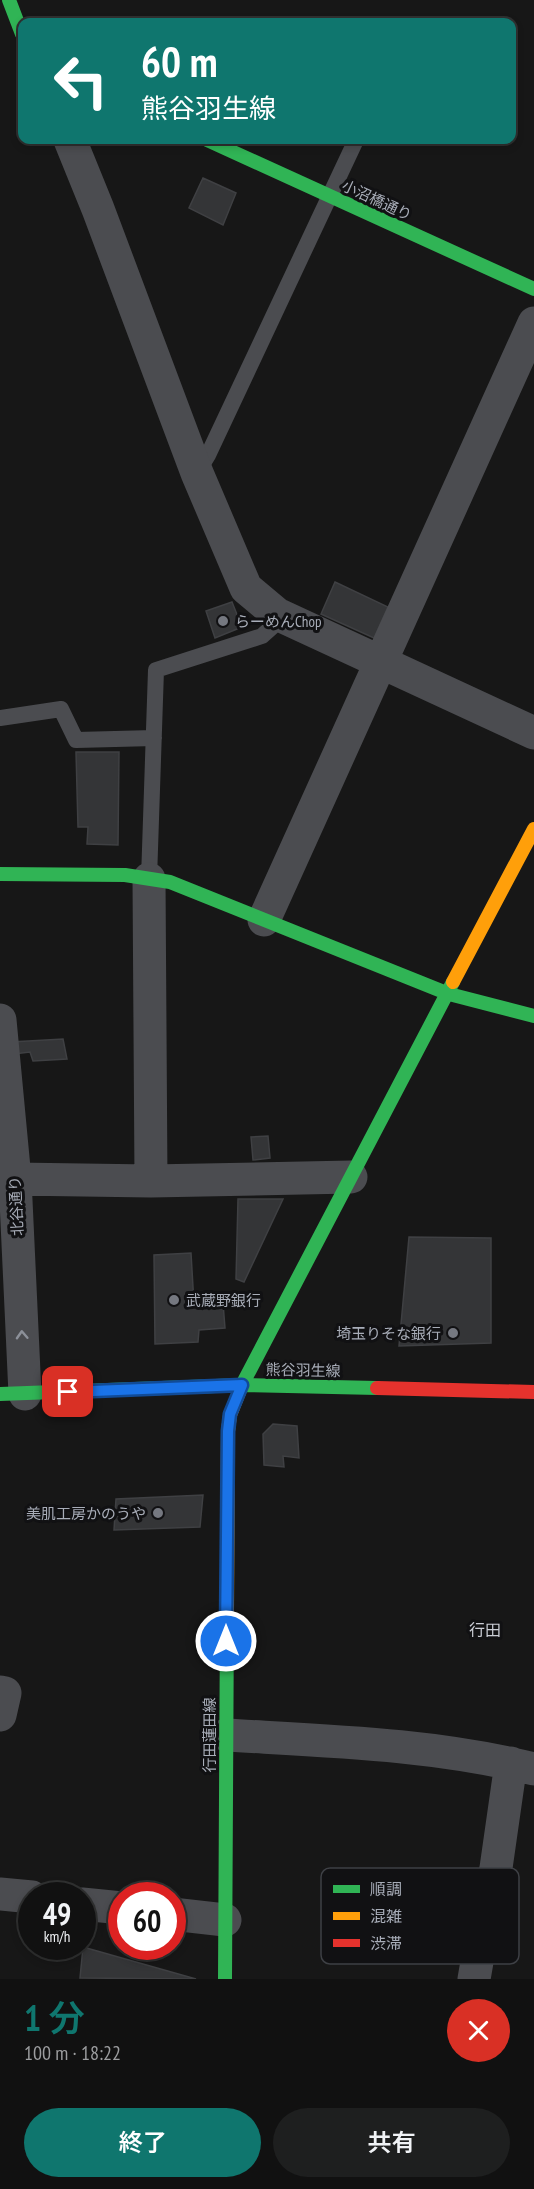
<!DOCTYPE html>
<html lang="ja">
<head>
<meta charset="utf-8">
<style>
	:root { --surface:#111; --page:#1e1f1f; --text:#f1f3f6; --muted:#9c9d9f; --line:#303131; --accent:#0f766e }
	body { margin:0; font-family:"PT Sans Narrow","Noto Sans JP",sans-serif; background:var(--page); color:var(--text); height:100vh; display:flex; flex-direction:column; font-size:22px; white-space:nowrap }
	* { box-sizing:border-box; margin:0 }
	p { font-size:20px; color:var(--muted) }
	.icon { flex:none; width:33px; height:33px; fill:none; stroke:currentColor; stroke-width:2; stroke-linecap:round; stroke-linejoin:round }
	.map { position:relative; height:1979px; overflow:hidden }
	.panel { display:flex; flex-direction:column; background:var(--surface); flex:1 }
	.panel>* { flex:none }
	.guide { position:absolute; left:18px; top:18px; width:498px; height:126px; border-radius:12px; box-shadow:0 3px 9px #0003,0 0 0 2px var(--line); background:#0f766e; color:#fff; overflow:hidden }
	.speed { position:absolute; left:18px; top:1882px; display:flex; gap:12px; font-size:30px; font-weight:700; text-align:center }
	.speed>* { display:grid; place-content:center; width:78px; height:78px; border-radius:50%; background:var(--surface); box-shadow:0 3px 9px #0003,0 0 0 2px var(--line); line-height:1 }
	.speed small { font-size:15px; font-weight:400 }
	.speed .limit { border:9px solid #d22; background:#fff; color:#111 }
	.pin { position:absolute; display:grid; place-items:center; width:51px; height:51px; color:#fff; margin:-26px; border-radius:12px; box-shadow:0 3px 9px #0006 }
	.me { position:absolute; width:66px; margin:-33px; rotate:0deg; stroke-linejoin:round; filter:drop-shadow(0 0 4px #0008) }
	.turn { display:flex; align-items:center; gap:21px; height:126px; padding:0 24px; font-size:27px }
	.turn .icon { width:78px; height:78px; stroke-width:2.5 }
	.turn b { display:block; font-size:42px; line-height:51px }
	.round { display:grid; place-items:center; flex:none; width:63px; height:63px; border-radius:32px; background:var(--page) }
	.overview { display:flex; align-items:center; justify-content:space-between; height:102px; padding:0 24px }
	h1 { font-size:36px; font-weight:600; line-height:45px; color:var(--accent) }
	.primary-button { display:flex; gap:12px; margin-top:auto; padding:12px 24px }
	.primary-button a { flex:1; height:69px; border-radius:36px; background:var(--accent); color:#fff; font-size:24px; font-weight:600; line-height:69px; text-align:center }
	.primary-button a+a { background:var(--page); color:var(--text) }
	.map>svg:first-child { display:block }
</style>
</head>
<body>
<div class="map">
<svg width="534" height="1979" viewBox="0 0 534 1979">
	<rect width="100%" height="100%" fill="#171717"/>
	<path fill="#343537" stroke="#3f4043" stroke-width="1.5" d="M203,178L236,193L223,225L189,208Z
		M335,582L388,607L374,638L321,614Z
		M232,602L242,627L215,638L206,611Z
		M76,752H119L118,845L87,844L88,827H78Z
		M63,1039L67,1059L33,1061L30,1052L14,1054L11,1042Z
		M268,1136L270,1158L253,1160L251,1137Z
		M238,1199H283L244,1282L236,1279Z
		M409,1237L491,1238V1343L399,1346Z
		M191,1253L194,1304L223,1303L225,1328L199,1330L198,1342L155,1344L154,1255Z
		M273,1424L297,1426L299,1458L283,1456L284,1467L264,1465L263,1434Z
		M203,1495L200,1527L114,1530L116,1499Z
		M83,1947L196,1979L80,1978Z"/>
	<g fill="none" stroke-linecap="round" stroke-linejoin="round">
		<path stroke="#4b4c50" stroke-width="16" d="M197,473L208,455L356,140
			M0,718L61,709L76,740L154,738
			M149,879L156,670L262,636L272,627L277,614"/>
		<path stroke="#4b4c50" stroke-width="33" d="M70,140L98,209L197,473L246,588L277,614L534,733
			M149,879L151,1181
			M264,920L534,323
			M0,1020L15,1179L25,1394
			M15,1179L151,1181L351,1177
			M0,1692L5,1693L0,1715
			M226,1735C328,1741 434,1744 534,1769
			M0,1894L32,1897
			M82,1904L122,1908
			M172,1914L225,1920
			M474,1979L483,1927L496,1868L511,1763"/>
		<path stroke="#30b455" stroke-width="14" d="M9,0L22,34
			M207,140L534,289
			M0,874L125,875L170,882L449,994L534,1016
			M242,1385L453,982
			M0,1394L242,1385L377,1388
			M225,1979L227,1613"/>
		<path stroke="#ff9f0a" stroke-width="14" d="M453,982L534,829
			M227,1613L228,1431L230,1415L242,1385"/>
		<path stroke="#e5322d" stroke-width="14" d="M377,1388L534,1392"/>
	</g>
	<defs><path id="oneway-chevron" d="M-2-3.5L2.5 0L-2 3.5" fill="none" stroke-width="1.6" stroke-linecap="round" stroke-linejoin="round" transform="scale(1.5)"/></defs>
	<use stroke="#8c9099" href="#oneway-chevron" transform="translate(22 1335) rotate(-93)"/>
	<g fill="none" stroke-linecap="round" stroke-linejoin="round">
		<g stroke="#114b97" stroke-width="15">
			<path id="route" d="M68,1392L242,1385L230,1414L228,1431L226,1641"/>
		</g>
		<use href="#route" stroke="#1a73e8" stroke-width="10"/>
	</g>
	<g fill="#757880" stroke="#111113" stroke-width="2">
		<circle cx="223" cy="621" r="6"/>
		<circle cx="174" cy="1300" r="6"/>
		<circle cx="453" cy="1333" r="6"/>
		<circle cx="158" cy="1513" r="6"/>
	</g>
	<g text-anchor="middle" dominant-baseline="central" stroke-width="6" stroke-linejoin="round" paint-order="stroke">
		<g font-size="15" fill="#a8adb8" stroke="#111113">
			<text transform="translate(377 200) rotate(25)">小沼橋通り</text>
			<text transform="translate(16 1206) rotate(-93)">北谷通り</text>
			<text transform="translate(303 1370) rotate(1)">熊谷羽生線</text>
			<text transform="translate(209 1735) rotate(-90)">行田蓮田線</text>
		</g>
		<g font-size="15" fill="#a8adb8" stroke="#111113" text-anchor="start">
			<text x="235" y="621">らーめんChop</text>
			<text x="186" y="1300">武蔵野銀行</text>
			<text x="441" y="1333" text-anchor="end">埼玉りそな銀行</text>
			<text x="146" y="1513" text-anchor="end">美肌工房かのうや</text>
		</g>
		<g font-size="16" fill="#c9ccd4" stroke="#111113">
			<text x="485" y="1630">行田</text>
		</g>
	</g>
	<rect x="321" y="1868" width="198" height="96" rx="9" fill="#111113" stroke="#3e4045" stroke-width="1.5"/>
	<rect x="333" y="1885" width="27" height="8" fill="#30b455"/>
	<rect x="333" y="1912" width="27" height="8" fill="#ff9f0a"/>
	<rect x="333" y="1939" width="27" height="8" fill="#e5322d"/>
	<g font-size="16" fill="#a8adb8">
		<text x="370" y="1895">順調</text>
		<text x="370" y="1922">混雑</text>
		<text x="370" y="1949">渋滞</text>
	</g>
</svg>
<div class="speed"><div>49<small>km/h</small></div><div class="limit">60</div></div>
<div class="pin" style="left:68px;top:1392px;background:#d93025"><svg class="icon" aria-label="arrive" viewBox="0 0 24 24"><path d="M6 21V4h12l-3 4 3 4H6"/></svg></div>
<svg class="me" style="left:226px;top:1641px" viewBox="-20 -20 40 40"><circle r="17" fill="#1a73e8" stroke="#fff" stroke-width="3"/><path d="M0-11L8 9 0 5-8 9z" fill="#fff"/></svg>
<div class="guide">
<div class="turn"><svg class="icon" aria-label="left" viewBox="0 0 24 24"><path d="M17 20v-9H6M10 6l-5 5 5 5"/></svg><div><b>60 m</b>熊谷羽生線</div></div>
</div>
</div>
<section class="panel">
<div class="overview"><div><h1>1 分</h1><p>100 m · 18:22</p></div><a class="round" style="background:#d93025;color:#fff"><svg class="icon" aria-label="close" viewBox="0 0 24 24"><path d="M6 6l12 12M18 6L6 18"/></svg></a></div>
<div class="primary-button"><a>終了</a><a>共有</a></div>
</section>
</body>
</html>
